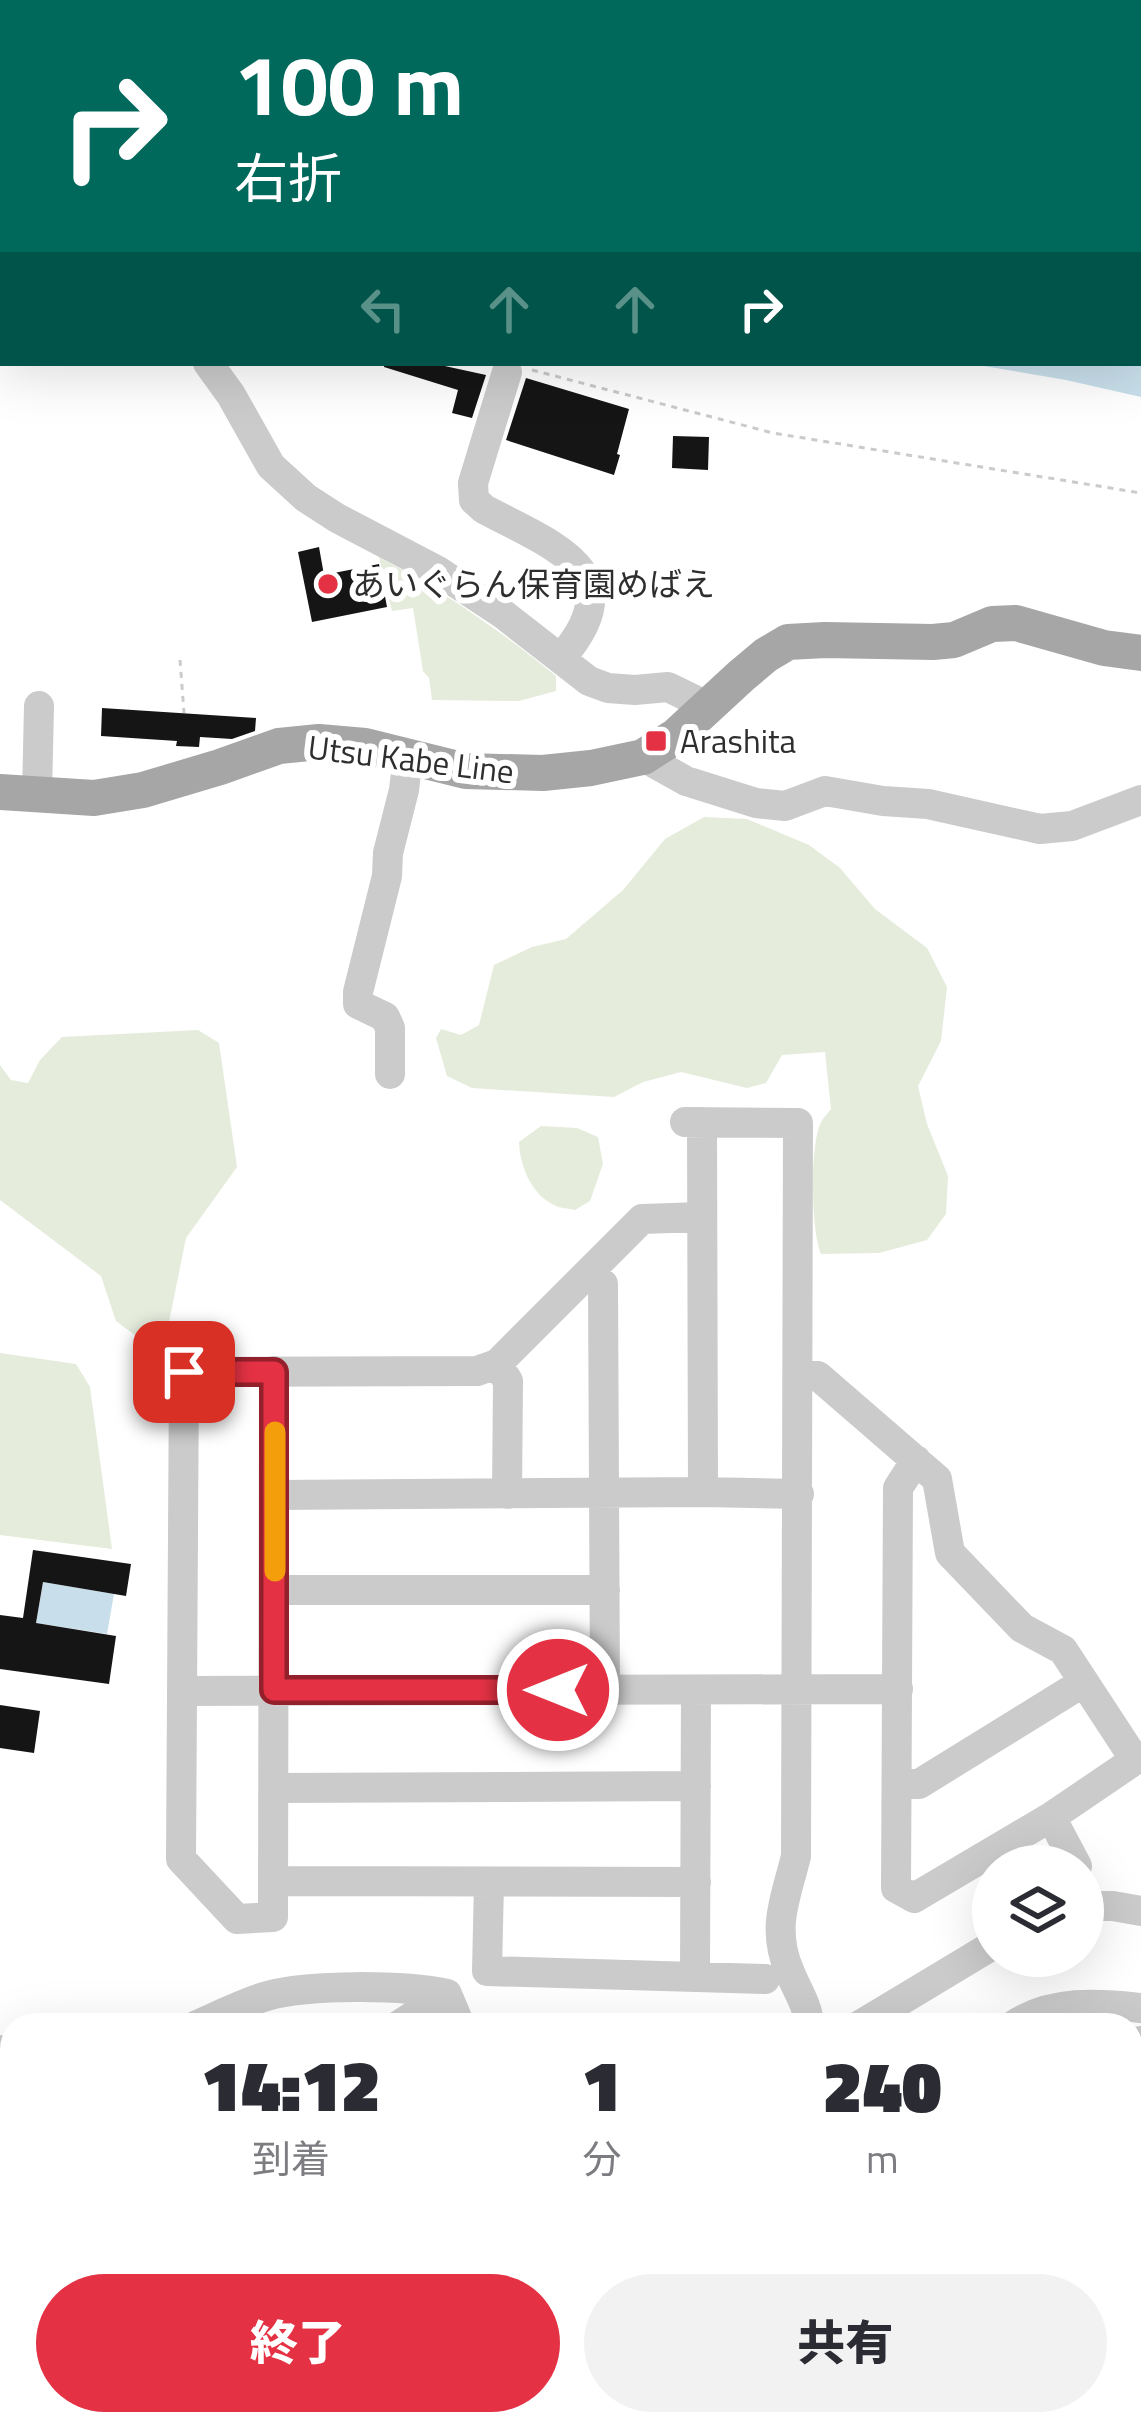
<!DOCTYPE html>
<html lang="ja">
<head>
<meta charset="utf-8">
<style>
	:root { --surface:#fff; --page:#f2f2f3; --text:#2b2b33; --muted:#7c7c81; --accent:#e43244 }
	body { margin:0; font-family:"Titillium Web","Noto Sans JP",sans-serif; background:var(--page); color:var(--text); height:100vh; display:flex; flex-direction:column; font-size:45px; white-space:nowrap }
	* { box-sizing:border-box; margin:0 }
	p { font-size:39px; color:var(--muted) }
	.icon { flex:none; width:66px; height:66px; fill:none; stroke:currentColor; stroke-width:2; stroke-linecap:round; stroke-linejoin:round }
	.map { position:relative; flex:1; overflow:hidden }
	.sheet { position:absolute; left:0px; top:2013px; width:1143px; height:423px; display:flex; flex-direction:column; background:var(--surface); border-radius:36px 36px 0 0; box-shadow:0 12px 48px #0002 }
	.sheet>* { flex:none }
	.banner { position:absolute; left:0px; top:0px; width:1143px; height:366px; box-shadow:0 12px 48px #0002; background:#00695c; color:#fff; overflow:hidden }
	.fabs { position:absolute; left:972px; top:1845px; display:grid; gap:24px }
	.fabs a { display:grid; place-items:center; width:132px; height:132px; border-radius:50%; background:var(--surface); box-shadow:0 12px 48px #0002; font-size:60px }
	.pin { position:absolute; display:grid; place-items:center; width:102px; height:102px; color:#fff; margin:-51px; border-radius:24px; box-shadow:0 6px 18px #0006 }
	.me { position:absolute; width:132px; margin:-66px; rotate:270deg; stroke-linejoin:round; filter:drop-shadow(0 0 9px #0008) }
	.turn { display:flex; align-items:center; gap:42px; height:252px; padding:0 36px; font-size:54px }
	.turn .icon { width:156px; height:156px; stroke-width:2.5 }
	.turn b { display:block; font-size:84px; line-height:102px }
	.lanes { display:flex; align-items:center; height:114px; padding:0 36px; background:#0003; justify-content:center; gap:60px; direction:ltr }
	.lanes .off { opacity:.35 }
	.eta { display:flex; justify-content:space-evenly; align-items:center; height:204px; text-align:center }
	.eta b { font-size:72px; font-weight:800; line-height:84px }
	.primary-button { display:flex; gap:24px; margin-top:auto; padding:24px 36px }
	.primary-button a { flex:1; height:138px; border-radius:72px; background:var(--accent); color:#fff; font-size:48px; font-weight:800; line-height:138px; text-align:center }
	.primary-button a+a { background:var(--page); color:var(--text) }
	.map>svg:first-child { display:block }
</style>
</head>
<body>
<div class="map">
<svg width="1141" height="2434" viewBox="0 0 1141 2434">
	<rect width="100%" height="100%" fill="#fff"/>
	<path fill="#e5ecdc" d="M379,557C443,591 501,631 556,676V691L519,701L432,700L429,678L423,671L413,608L392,611Z
		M704,817L747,819L809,845L840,868L875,909L927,948L947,987L941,1041L918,1086L927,1124L948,1176L946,1214L927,1240L879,1253L821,1254C811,1232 810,1147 820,1125C822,1119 827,1114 831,1109L825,1052L782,1055L766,1083L747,1088L681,1072L643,1082L614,1097L472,1088L447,1076L436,1038L441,1029L461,1035L479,1025L494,965L532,947L566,939L623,890L665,839Z
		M198,1030L219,1043L237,1167L186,1238L169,1322L140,1339L116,1321L101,1276L0,1200V1065L11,1080L28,1083L40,1060L62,1037Z
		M541,1126L577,1128L598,1137L603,1164L590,1201L575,1210C568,1208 561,1209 554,1205C531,1194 520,1166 519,1142Z
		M0,1353L76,1364L90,1387L112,1549L0,1535Z"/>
	<path fill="#c8dfeb" d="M211,0H873L892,3H218Z
		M1141,41V397L1066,380L978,365L974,363H1140Z
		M43,1582L114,1594L107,1634L36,1623Z"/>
	<path fill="#151515" d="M384,363H431L486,375L472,418L452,413L458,390L384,367Z
		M526,378L629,409L617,454L620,455L614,475L506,440Z
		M673,436L709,437L708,470L672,468Z
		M319,547L324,575L379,564L387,607L312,622L298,552Z
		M102,708L256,718L255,731L232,739L200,737L199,747L176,746L177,741L101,736Z
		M33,1550L131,1564L126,1596L43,1582L36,1623L116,1636L109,1684L0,1669V1615L23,1618Z
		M0,1705L40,1711L34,1753L0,1748Z"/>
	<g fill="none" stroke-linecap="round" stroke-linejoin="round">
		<path stroke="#cbcbcb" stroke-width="3" stroke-dasharray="6 6" stroke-linecap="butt" d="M0,242L3,244
			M0,360L3,355
			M532,370L773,433L1141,493
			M180,660L184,713"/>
		<path stroke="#cbcbcb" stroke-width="30" d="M0,274L3,275
			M208,363L231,395L271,466L306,498L337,518L438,571L503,614L589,681L608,688L635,690L668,687L707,706
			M507,372L473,483L474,500L484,509C551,545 636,572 561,658
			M643,757L686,781L756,803L785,806L825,791L883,801L928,804L1040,829L1072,826L1141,800
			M37,795L39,706
			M390,1074V1028L385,1017L358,1004V992L387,876L388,853L404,790L408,756
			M685,1122L798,1123L796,1856C786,1898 771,1927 789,1970C796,1989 808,2004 809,2025
			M702,1122L703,1492
			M591,1272L603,1284L605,1690
			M497,1364L508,1381L507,1494
			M274,1371L273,1917L237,1919L181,1859L184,1372L477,1371L497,1364L642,1219L702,1217
			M798,1374L818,1376L937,1479L950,1553L1022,1628L1063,1650L1135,1760L1051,1817L914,1898L896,1888L898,1488L916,1460
			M275,1495L703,1492L799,1494
			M275,1590H605
			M182,1691L898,1689
			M897,1783L919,1784L1084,1682
			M275,1788L696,1786
			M1051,1817L1077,1866
			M275,1881L696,1882
			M489,1883L487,1971L765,1979
			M1083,1906H1113L1141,1911
			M695,1977L696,1690
			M197,2025C220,2015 244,2003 267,1996C309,1984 405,1985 447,1994L460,2025
			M399,2025L447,1994
			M860,2025L993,1945
			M1014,2025C1051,2000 1099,2003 1141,2008
			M1131,2043L1141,2041
			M0,2050L12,2056
			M1131,2148L1141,2146
			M0,2184L12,2189
			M1131,2345L1141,2343
			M0,2416L15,2434
			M267,2434L271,2424
			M386,2434L390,2424
			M553,2434V2424
			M777,2434V2424"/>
		<path stroke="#a6a6a6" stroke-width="36" d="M0,792L94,798L143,790L220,767L279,746L319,742L365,746L466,771L543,773L591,768L643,757L676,736L741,676L766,655L788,642L825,640L933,642L954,640L992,624L1016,623L1104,648L1141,653"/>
	</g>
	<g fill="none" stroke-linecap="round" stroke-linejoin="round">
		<g stroke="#94202c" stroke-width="30">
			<path id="route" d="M184,1372H274V1690H558"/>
		</g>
		<use href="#route" stroke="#e43244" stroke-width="21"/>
		<path stroke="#f59e0b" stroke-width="21" d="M275,1571V1432"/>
	</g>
	<g fill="#e43244" stroke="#fff" stroke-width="4.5">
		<circle cx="328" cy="584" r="12"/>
		<rect x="644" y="729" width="24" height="24" rx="6"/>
	</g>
	<g text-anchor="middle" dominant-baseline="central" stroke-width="12" stroke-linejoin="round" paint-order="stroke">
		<g font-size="33" fill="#2e2e2e" stroke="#fff" text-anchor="start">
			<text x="352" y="584">あいぐらん保育園めばえ</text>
			<text x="680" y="741">Arashita</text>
		</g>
		<g font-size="33" fill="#2e2e2e" stroke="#fff">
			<text transform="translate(411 759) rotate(7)">Utsu Kabe Line</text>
		</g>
	</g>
</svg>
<div class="fabs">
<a><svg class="icon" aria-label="layers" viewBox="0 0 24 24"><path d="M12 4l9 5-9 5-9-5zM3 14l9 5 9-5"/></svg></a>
</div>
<div class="pin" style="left:184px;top:1372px;background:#d93025"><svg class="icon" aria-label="arrive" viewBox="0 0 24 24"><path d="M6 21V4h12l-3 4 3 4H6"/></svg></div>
<svg class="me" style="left:558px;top:1690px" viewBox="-20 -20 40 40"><circle r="17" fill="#e43244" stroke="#fff" stroke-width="3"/><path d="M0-11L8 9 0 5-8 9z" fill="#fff"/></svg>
<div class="banner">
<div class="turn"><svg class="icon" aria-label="right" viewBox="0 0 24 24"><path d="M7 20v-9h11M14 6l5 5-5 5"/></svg><div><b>100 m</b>右折</div></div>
<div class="lanes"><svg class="icon off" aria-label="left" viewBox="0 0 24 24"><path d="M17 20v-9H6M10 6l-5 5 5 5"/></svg><svg class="icon off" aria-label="ahead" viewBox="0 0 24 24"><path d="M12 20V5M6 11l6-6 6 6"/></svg><svg class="icon off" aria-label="ahead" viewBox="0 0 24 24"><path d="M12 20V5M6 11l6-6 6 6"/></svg><svg class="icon" aria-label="right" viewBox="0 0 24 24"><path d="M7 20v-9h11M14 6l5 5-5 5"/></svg></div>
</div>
<section class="sheet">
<div class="eta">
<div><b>14:12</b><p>到着</p></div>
<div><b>1</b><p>分</p></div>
<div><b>240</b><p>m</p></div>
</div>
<div class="primary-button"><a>終了</a><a>共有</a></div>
</section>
</div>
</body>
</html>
